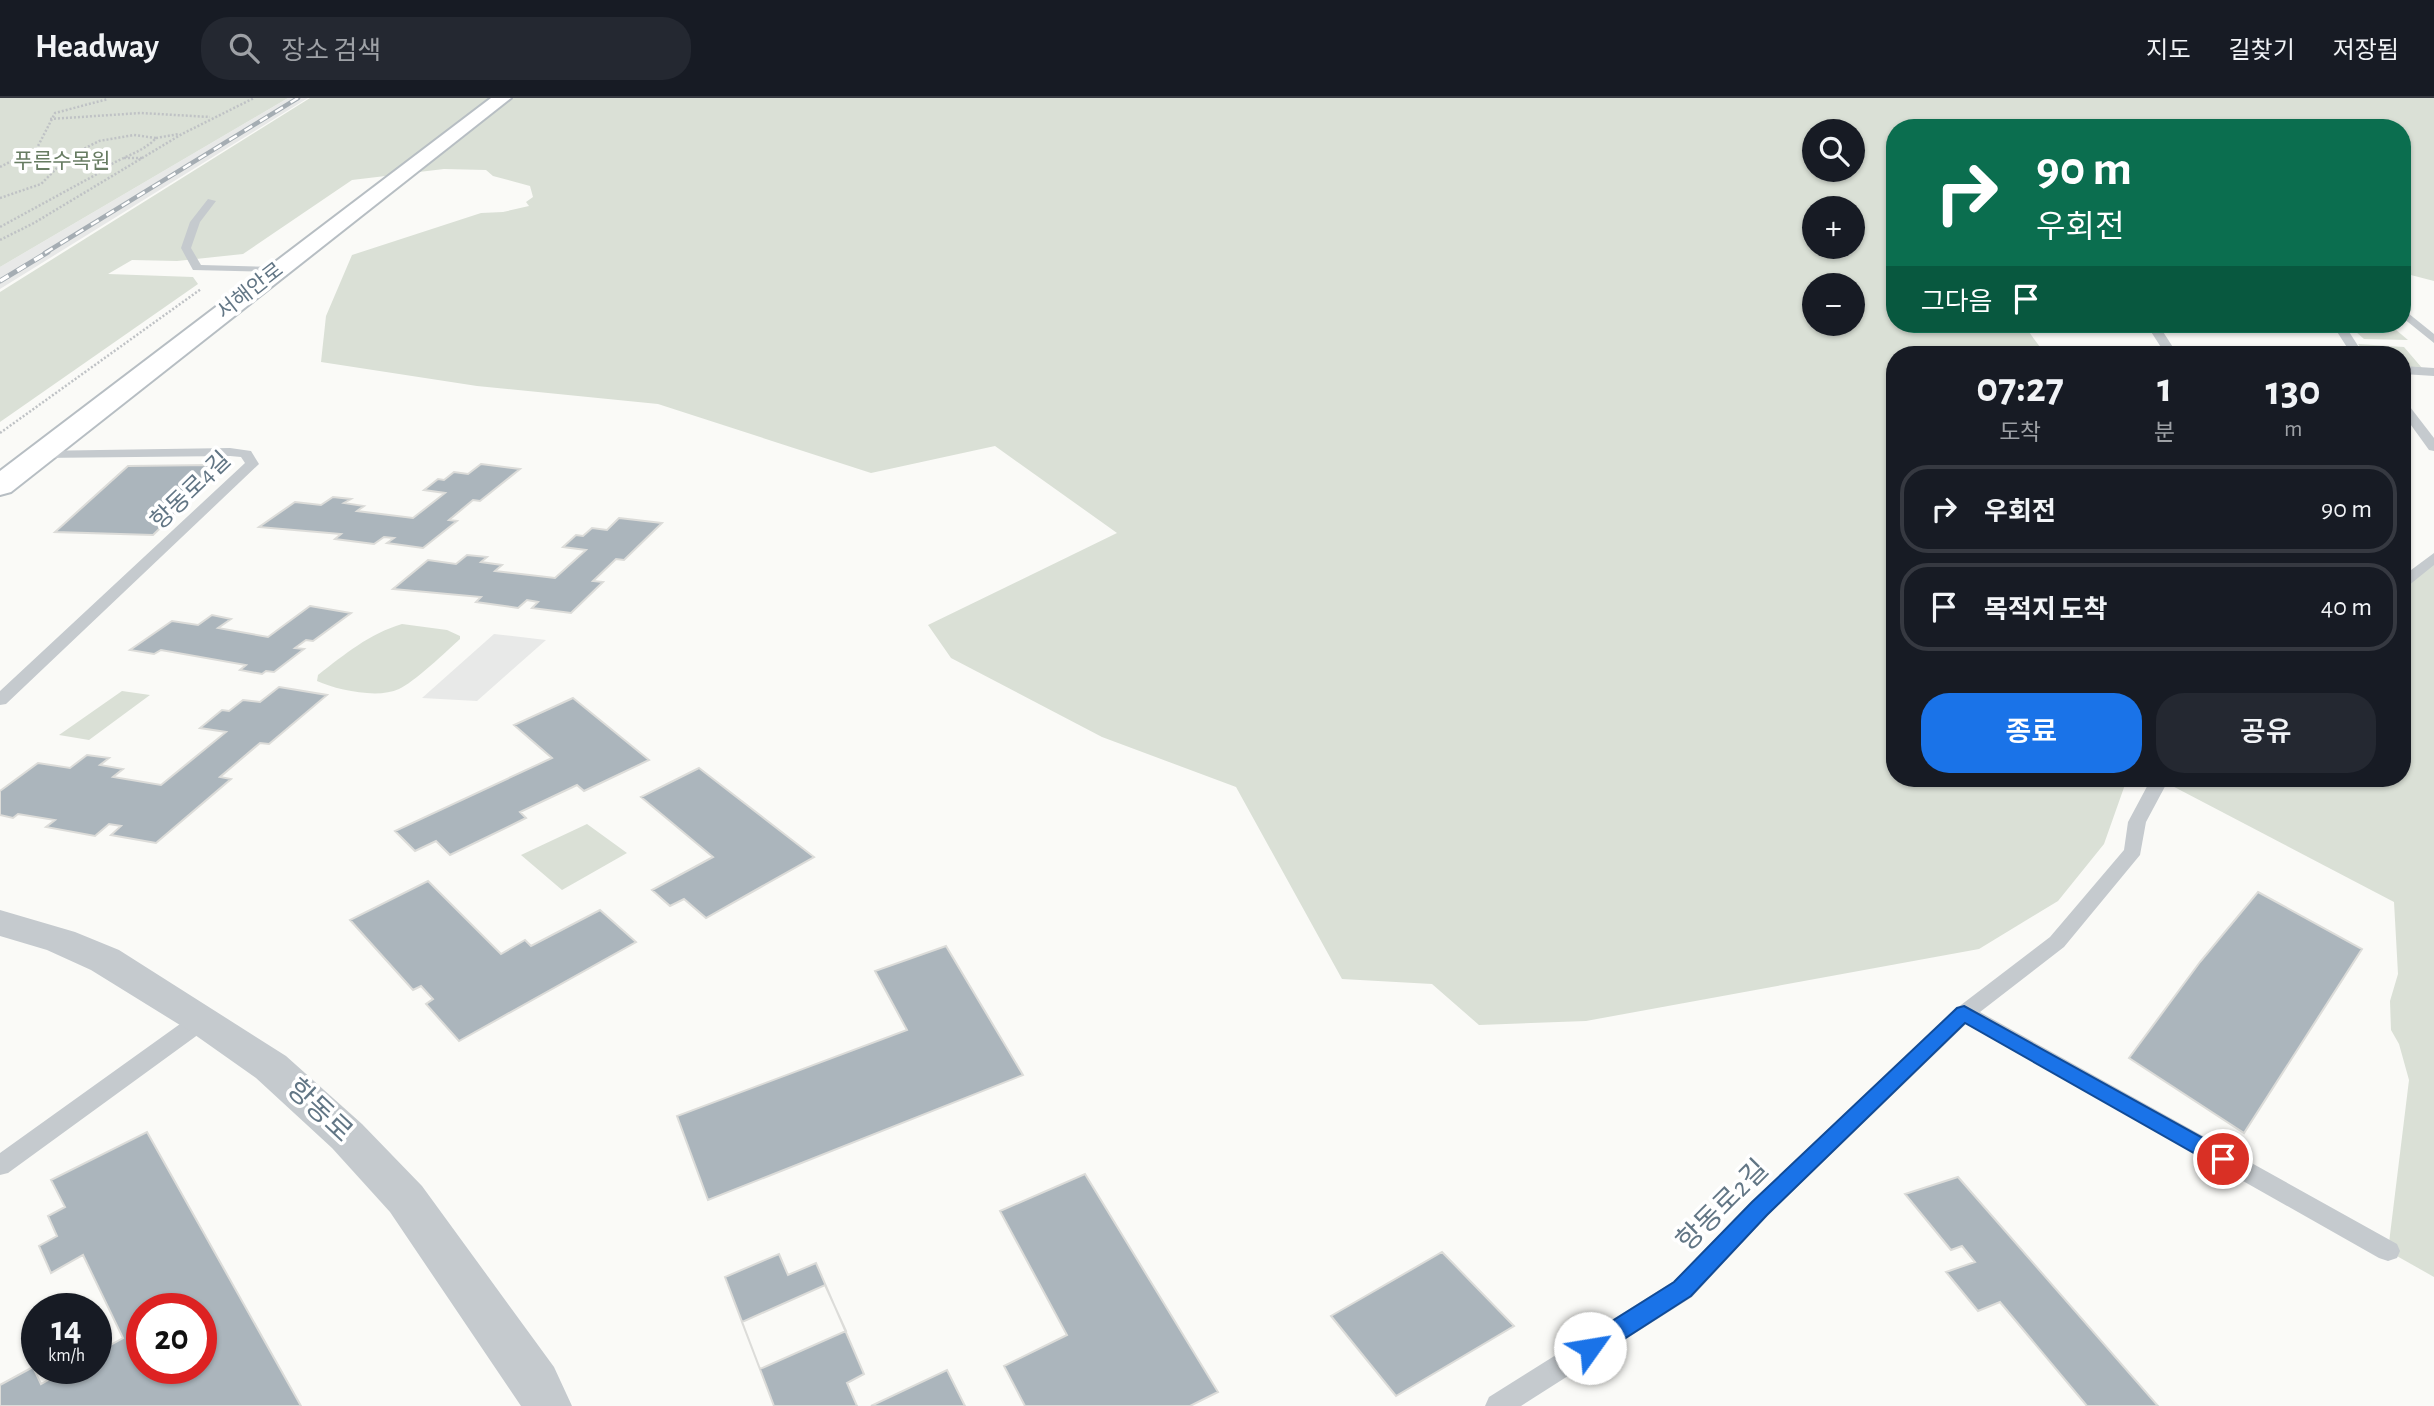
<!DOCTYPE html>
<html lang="ko">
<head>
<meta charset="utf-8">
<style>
	:root { --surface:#171b24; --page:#242831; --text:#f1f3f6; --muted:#9ea1a6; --line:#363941; --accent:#1a73e8 }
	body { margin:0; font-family:"Alegreya Sans","Noto Sans KR",sans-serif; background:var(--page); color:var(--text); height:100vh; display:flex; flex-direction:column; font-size:26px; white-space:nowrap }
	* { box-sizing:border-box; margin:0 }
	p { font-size:23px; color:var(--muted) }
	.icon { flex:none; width:38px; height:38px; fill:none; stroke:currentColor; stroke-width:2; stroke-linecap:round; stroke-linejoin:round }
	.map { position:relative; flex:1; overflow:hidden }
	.details { position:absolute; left:1886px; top:248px; width:525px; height:441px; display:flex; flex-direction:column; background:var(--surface); border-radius:28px; box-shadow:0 2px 5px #0004 }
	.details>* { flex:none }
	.top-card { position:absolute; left:1886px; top:21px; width:525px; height:214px; border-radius:28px; box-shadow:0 2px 5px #0004; background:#0b6e4f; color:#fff; overflow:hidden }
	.controls { position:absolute; left:1802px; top:21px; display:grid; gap:14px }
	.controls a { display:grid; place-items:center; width:63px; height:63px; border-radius:50%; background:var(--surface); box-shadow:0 2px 5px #0004; font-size:35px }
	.speed { position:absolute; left:21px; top:1195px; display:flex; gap:14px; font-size:35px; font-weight:700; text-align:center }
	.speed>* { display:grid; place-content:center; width:91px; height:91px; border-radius:50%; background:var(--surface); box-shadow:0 2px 5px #0004; line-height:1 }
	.speed small { font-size:18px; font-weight:400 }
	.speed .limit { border:10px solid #d22; background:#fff; color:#111 }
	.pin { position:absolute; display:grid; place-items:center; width:60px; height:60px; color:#fff; margin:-30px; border:4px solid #fff; border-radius:50%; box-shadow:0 2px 7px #0007 }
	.me { position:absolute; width:77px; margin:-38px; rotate:58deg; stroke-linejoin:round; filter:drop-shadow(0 0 5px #0008) }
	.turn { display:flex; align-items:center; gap:24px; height:147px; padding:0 35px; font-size:32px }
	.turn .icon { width:91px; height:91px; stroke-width:2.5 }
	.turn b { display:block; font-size:49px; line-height:60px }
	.then { display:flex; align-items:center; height:66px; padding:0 35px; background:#0003; gap:14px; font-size:26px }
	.eta { display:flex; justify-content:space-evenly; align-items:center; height:119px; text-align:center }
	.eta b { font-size:42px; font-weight:600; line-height:49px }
	.action { display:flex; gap:14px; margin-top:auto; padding:14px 35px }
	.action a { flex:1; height:80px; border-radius:28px; background:var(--accent); color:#fff; font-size:28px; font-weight:600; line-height:80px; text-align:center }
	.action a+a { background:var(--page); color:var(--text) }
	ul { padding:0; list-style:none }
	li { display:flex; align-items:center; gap:21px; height:88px; margin:0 14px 10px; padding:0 21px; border:4px solid var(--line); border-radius:28px }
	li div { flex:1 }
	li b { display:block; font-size:26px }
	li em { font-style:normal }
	header { display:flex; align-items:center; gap:42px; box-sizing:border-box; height:98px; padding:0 35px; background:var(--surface); border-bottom:2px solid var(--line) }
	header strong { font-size:33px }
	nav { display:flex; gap:38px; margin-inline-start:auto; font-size:24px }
	.search { width:490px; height:63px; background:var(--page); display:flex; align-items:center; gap:18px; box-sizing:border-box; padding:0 24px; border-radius:28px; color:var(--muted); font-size:26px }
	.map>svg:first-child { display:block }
</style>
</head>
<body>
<header>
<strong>Headway</strong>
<div class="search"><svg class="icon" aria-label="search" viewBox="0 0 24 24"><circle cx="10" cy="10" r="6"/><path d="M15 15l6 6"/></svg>장소 검색</div>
<nav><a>지도</a><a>길찾기</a><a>저장됨</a></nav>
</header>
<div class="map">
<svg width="2434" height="1308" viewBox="0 0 2434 1308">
	<rect width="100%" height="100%" fill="#fafaf7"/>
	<path fill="#e8e9e8" d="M288,0H308L0,191V169Z
		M494,536L546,542L477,603L422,600Z"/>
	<path fill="#dae0d6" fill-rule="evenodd" d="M0,0H288L0,169Z
		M310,0H2434V183L2403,175V30H1895V226H2023L2046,257H1895V681H2127L2104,746L2058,803L1979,851L1586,923L1479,927L1432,886L1342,881L1236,689L1102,639L951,560L928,527L1117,435L995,348L871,375L658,306L477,288L321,264L326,218L352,157L481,115L503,114L529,108L526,104L533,99L530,88L493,78L486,72L444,71L352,82L243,156L177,163L132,162L108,176L193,179L198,186L0,324V194ZM1815,33H1853V72H1815ZM1815,110H1853V149H1815ZM1815,187H1853V226H1815Z
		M2347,226H2389L2408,242L2364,241Z
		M2358,246L2404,249L2422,270L2403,269V257H2367Z
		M2434,456V1179L2388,1153L2409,982L2399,946L2391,932L2390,903L2398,876L2394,804L2159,681H2403V478L2431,462Z
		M402,526L447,532L460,538V541C447,553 413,585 399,591C378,601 337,592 317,583L318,577C345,556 369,536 402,526Z
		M122,593L150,597L89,642L59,637Z
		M587,726L627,755L562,792L521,757Z"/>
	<path fill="#abb5bc" stroke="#dcdcd9" stroke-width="2" fill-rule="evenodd" d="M481,366L520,371L480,403L473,402L449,422L457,423L423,450L387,445L394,440L384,439L374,446L335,441L341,436L259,429L295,404L321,407L333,399L351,401L344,405L364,408L357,413L413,420L445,395L424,392L438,381L444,382L454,374L468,376Z
		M211,367L221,372L153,437L55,434L128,368Z
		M619,420L662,425L624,462L616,461L593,483L603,484L571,515L532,510L538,504L527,502L518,510L476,504L481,499L393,491L428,462L456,466L467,457L487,459L481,464L502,467L495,473L555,480L586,452L563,449L576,437L583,438L592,430L607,432Z
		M310,508L351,515L313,543L306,542L295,550L304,551L274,574L266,573L262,576L240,572L246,567L161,552L154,556L130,552L172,523L198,527L212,517L231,521L218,530L268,539Z
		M279,589L327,597L269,646L260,645L220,679L231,681L156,745L111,737L121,728L109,726L95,738L46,729L55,722L18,716L13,720L0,717V693L38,665L70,670L87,657L109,660L100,667L123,671L113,679L161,687L226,634L200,630L222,612L229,613L243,602L260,604Z
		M573,600L649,662L584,693L577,687L520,714L526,720L450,757L436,743L415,753L395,733L552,660L514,627Z
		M699,670L814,759L706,820L684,801L670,808L652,792L713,759L641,699Z
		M428,783L501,856L525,842L531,848L600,812L636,844L459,943L426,906L433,901L421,888L413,892L350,822Z
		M2258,794L2362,851L2244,1035L2129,960L2200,864Z
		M946,848L1023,977L708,1102L677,1018L907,932L875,873Z
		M147,1034L301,1308H0V1287L33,1269L41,1286L69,1270H96V1255L123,1240L83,1157L51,1175L39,1148L57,1138L48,1118L65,1109L51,1082ZM142,1211H201V1270H142Z
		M1085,1076L1218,1294L1190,1308H1025L1004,1268L1067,1237L1000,1113Z
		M1958,1079L2158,1308H2087L2000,1204L1978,1213L1946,1174L1975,1164L1962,1148L1951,1152L1905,1096Z
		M1442,1154L1514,1228L1396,1298L1331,1218Z
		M779,1156L788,1177L816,1165L864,1276L847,1285L857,1308H774L725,1179Z
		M825,1187L846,1233L760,1271L742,1224Z
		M947,1272L965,1308H871Z"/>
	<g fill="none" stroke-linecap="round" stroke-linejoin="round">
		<g stroke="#b7bec3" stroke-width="4">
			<path id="secondary" d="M491,0H511L11,394L0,397V373Z"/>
		</g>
		<path stroke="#bfc2c5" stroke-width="2.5" stroke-dasharray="2 2" stroke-linecap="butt" d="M50,21L141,15L210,19
			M156,40L179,36
			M27,58L67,60
			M124,60H143
			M0,69L37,50L55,15L108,1
			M0,100L41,86L68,59L99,43L134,37L156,40C142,56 115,60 99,75L0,129
			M0,142L34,125L182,36L254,0
			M0,335L201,191"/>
		<path fill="#c5cace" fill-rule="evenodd" d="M208,101L216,103L200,124L191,150L201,167L278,169L282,170V174L193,172L181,150L190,124Z
			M2403,211L2434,236V245L2403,220Z
			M2146,226H2158L2178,257H2166Z
			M2332,226H2344L2364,257H2352Z
			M2403,268L2434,270V278L2403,276Z
			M2403,304L2407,305L2434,340V353L2429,352L2403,316Z
			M230,350L251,353L259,366L6,606L0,607V593L245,365L241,359L230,358L40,360L33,356L35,353Z
			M2434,455V467L2408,488L2403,489V478Z
			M2151,681H2169L2146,724L2140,757L2064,849L1980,914L2397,1146L2400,1153L2397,1160L2388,1163L2379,1160L1966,926L1767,1118L1692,1199L1521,1308H1485L1489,1299L1674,1183L1751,1104L1957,910L2050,839L2124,752L2128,724Z
			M202,914L210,916L213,922L210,928L8,1075L0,1077V1055L194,916Z"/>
		<path fill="#c5cace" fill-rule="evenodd" d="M0,812L75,834L119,852L286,958L362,1026L422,1088L554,1269L572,1308H521L390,1114L332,1050L256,980L188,932L91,872L47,852L0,838Z"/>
		<use href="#secondary" fill="#fff" fill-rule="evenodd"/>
		<g stroke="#a5adb3" stroke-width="4.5">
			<path id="rail-far1" d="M45,155L298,0"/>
		</g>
		<g stroke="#a5adb3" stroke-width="5">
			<path id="rail" d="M0,183L48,154"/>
		</g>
		<use href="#rail-far1" stroke="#fff" stroke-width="2.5" stroke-dasharray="9" stroke-linecap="butt"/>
		<use href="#rail" stroke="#fff" stroke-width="3.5" stroke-dasharray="10" stroke-linecap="butt"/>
	</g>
	<path fill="#1a73e8" stroke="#114b97" stroke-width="2" d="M1964,908L2230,1055L2233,1061L2230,1067L2223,1069L2215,1067L1965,925L1767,1117L1691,1198L1599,1257L1590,1260L1582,1257L1579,1250L1582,1242L1674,1184L1752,1104L1957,910Z"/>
	<g text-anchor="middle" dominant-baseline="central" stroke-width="7" stroke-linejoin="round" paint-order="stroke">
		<g font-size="21" fill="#677c62" stroke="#fff">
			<text x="62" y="63">푸른수목원</text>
		</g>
		<g font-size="21" fill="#627685" stroke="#fff">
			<text transform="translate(250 193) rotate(-38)">서해안로</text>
		</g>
		<g font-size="24" fill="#627685" stroke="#fff">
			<text transform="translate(191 393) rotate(-44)">항동로4길</text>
		</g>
		<g font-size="28" fill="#627685" stroke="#fff">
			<text transform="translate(319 1013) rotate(43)">항동로</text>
			<text transform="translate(1723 1108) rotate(-45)">항동로2길</text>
		</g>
	</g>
</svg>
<div class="controls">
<a><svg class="icon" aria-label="search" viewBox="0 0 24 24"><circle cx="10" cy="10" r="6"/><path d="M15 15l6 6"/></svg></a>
<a>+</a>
<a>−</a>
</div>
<div class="speed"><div>14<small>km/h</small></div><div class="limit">20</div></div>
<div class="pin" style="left:2223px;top:1061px;background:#d93025"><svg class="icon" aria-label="arrive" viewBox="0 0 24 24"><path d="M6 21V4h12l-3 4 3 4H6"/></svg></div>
<svg class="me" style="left:1590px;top:1250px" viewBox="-20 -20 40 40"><circle r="19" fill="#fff"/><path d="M0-13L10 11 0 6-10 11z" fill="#1a73e8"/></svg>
<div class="top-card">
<div class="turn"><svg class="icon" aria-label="right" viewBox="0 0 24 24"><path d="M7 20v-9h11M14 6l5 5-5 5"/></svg><div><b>90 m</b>우회전</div></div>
<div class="then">그다음<svg class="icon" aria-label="arrive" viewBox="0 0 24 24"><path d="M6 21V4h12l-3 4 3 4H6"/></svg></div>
</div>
<section class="details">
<div class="eta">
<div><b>07:27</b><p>도착</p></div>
<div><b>1</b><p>분</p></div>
<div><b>130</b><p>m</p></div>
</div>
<ul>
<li><svg class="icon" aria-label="right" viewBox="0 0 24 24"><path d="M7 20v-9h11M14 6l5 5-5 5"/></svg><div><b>우회전</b></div><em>90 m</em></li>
<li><svg class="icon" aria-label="arrive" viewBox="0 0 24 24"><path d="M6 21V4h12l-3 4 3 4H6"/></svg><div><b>목적지 도착</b></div><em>40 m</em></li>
</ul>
<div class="action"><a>종료</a><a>공유</a></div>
</section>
</div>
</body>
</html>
